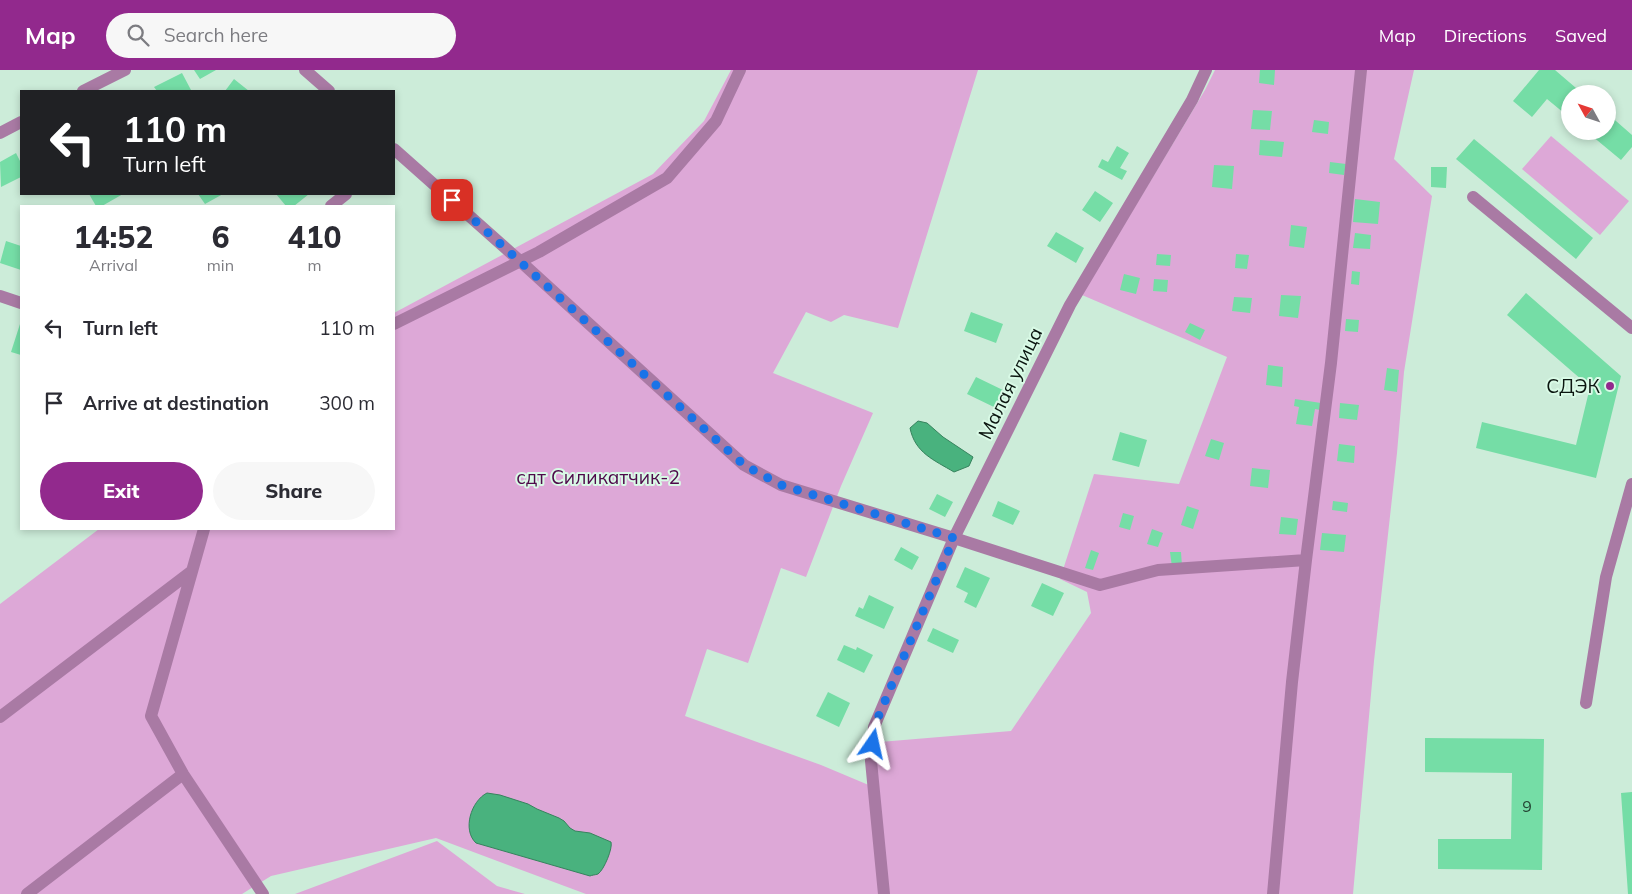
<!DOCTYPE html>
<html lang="en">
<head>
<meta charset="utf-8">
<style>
	:root { --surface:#fff; --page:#f7f7f7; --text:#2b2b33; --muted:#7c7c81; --accent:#92298d }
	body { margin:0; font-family:Mulish,sans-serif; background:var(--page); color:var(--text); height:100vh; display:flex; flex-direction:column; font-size:19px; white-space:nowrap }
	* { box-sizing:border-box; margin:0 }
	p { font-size:16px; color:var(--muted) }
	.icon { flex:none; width:28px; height:28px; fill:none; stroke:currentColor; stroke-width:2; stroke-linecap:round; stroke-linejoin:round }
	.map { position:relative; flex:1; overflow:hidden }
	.side { position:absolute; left:20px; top:135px; width:375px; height:325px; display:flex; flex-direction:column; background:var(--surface); border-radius:0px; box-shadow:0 2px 8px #0003 }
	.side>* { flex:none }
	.top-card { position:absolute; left:20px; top:20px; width:375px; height:105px; border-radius:0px; box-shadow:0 2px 8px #0003; background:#202124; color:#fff; overflow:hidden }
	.needle { width:32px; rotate:310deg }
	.fabs { position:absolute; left:1561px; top:15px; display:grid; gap:10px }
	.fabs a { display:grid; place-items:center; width:55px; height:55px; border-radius:50%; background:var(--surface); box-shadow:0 2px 8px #0003; font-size:25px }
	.pin { position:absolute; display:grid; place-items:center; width:42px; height:42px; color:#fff; margin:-21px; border-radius:10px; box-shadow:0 2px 8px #0006 }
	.me { position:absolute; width:55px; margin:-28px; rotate:11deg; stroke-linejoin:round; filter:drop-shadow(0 0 4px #0008) }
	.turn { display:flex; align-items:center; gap:18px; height:105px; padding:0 20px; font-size:22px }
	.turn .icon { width:65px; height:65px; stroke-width:2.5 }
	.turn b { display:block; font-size:35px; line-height:42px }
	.eta { display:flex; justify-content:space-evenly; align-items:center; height:85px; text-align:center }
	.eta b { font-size:30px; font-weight:800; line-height:35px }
	.primary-button { display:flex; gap:10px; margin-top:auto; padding:10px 20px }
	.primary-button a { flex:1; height:58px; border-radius:30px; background:var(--accent); color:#fff; font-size:20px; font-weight:800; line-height:58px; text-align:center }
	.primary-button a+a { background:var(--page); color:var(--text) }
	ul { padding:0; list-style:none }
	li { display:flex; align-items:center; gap:15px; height:75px; padding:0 20px }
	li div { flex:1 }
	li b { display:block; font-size:19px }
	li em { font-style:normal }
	header { display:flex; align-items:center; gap:30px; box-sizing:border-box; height:70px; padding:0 25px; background:var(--accent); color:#fff }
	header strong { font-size:24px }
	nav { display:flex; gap:28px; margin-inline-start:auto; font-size:18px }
	.search { width:350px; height:45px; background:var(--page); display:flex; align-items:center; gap:12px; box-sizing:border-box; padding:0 18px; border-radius:28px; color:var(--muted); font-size:19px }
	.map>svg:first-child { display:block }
</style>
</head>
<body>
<header>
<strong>Map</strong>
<div class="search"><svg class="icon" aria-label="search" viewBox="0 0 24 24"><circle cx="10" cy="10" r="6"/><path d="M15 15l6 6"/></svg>Search here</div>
<nav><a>Map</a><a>Directions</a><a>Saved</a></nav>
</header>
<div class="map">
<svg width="1632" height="824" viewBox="0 0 1632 824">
	<rect width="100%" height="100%" fill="#ccecd9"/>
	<path fill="#dda8d7" d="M731,0H978L898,258L844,245L831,252L806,242L773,303L873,343L841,416L806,507L781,498L748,593L707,579L685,646L821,695L871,716L880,672L1011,661L1091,543L1087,522L1060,509L1094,404L1179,414L1227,287L1082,225L1205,20L1215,0H1414L1394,89L1432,126L1404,302L1397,383L1374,591L1353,824H586L436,768L271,806L242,824H0V534L99,459H394V243L653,104L704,51Z
		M1551,66L1629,131L1600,165L1522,99Z
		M437,771L497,816L525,824H295Z"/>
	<path fill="#49b27e" stroke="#36835d" d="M918,351L927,353L943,367L973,387L969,396L954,402C934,390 915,383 910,358Z
		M487,723L500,725L528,734L537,739L559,748L564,751L570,758L575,761L590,763L611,772C613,778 604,800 598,804C595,805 592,805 590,806L476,773C462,760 471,731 487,723Z"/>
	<path fill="#75dda6" d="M194,0H216L200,9Z
		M1260,0H1275L1274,15L1259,13Z
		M1539,0H1555L1583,24H1570V48L1547,29L1532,47L1513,31Z
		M182,3L191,20L157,21L154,17Z
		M234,9L249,21H225Z
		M1253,40L1272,41L1270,60L1251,59Z
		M1608,44L1632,65V77L1621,90L1586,61H1608Z
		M1314,50L1329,52L1328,64L1312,62Z
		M1474,69L1593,168L1576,189L1456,89Z
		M1260,70L1284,72L1282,87L1259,85Z
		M1117,76L1129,83L1120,98L1127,101L1122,110L1098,97L1102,89L1108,92Z
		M16,83L21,93V107L1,117L0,92Z
		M1330,92L1346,94L1344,105L1329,103Z
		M1214,95L1234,96L1232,119L1212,117Z
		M1431,97H1447L1446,118L1431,117Z
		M1095,121L1113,133L1100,152L1082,140Z
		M89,124H123L102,136H96Z
		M198,124H223L205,134Z
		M276,124H309L294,136H286Z
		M1355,129L1380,132L1378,154L1353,152Z
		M1291,155L1307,157L1304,178L1289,176Z
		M1056,162L1084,178L1076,193L1047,176Z
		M1355,163L1371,165L1370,179L1353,178Z
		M6,171L21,176V200L0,193Z
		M1157,184L1171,185L1170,196L1156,195Z
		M1236,184L1249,185L1247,199L1235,198Z
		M1352,201L1360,202L1359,215L1351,214Z
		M1124,204L1140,208L1136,224L1120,220Z
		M1154,209L1168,210L1167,222L1153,221Z
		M1526,223L1621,306L1596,408L1476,378L1482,352L1576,375L1590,317L1507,245Z
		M1281,225L1301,226L1298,248L1279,246Z
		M1234,227L1252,228L1250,243L1232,241Z
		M971,242L1003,254L996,273L964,261Z
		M1346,249L1359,250L1358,262L1345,261Z
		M1190,253L1205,260L1200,270L1185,262Z
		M20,254L21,255V285L11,282Z
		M1268,295L1283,297L1282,317L1266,315Z
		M1387,298L1399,300L1397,322L1384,320Z
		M976,307L1007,322L998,339L967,324Z
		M1295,329L1321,333L1320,340L1315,339L1312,356L1296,354L1299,337L1294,336Z
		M1340,333L1359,335L1357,350L1339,348Z
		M1120,362L1147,370L1139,397L1112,390Z
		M1211,369L1224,373L1219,390L1205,386Z
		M1339,374L1355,376L1354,393L1337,391Z
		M1252,398L1270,400L1268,418L1250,416Z
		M937,424L953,432L945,447L929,439Z
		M998,431L1020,441L1013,455L992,446Z
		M1333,431L1348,433L1347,442L1332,440Z
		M1187,436L1199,440L1193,459L1181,455Z
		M1123,443L1134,446L1130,460L1119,457Z
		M1281,447L1298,449L1296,465L1279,464Z
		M1152,459L1163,463L1158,477L1147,474Z
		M1322,463L1346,465L1344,482L1320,480Z
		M901,477L919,487L912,500L894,490Z
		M1091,480L1099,483L1093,500L1085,498Z
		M1170,482H1181L1182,496L1172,497Z
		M965,497L990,508L976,538L964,532L968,523L956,517Z
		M1042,513L1064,523L1053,546L1031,536Z
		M869,525L894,537L884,559L855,546L859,537L863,539Z
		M933,558L959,570L953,583L927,571Z
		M844,575L856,580L857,577L873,585L864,603L837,590Z
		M828,622L850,633L839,657L816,646Z
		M1425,668L1544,669L1542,800L1438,799V769H1511L1512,703L1425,702Z
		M1632,722V824H1628L1621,723Z"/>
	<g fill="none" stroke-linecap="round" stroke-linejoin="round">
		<path stroke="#a97aa4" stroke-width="12" d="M305,0L329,21
			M83,21L125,0
			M0,63L21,52
			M394,79L520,191L744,395L781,415L954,468L1100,515L1158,500L1306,490
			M1473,127L1632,258
			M331,136L346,124
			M0,226L21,233
			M394,254L539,182L667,108L716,51L740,0
			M204,459L151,646L183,704L263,824
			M1586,633L1606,507L1632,414
			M0,647L192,501
			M27,824L183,704
			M884,824L871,691L874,657L954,468L1070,235L1192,30L1206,0
			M1273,824L1292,612L1306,490L1331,293L1361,0"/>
	</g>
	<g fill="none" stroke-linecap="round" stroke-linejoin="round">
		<path stroke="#1a73e8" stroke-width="9" stroke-dasharray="0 16.2" d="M452,130L744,395L781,415L954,468L874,657L873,674"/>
	</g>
	<circle fill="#92298d" stroke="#d9fae6" stroke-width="2" cx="1610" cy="316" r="5"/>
	<g text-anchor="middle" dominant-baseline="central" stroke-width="4" stroke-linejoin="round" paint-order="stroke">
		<g font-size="16" fill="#264836">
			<text x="1527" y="736">9</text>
		</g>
		<g font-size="19" fill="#0b1610" stroke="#d9fae6">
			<text transform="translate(1010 313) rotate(-64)">Малая улица</text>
		</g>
		<g font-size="19" fill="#0b1610" stroke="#d9fae6" text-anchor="end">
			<text x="1600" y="316">СДЭК</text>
		</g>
		<g font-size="19" fill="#4e094a" stroke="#d9fae6">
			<text x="598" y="407">сдт Силикатчик-2</text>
		</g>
	</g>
</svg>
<div class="fabs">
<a><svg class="needle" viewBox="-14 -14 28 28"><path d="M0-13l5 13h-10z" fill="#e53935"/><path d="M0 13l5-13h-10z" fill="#7c7c81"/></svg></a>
</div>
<div class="pin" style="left:452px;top:130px;background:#d93025"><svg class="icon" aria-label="arrive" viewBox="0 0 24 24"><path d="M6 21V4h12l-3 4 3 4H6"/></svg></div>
<svg class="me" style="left:873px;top:674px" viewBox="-20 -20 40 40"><path d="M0-17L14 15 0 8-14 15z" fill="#1a73e8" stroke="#fff" stroke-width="4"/></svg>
<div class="top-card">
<div class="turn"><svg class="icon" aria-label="left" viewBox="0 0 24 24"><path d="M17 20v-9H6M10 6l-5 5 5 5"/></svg><div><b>110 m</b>Turn left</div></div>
</div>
<section class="side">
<div class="eta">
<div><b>14:52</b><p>Arrival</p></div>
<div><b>6</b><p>min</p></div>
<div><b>410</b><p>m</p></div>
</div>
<ul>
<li><svg class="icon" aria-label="left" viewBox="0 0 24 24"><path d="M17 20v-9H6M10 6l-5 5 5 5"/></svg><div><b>Turn left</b></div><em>110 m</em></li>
<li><svg class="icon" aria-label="arrive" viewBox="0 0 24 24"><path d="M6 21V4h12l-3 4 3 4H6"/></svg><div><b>Arrive at destination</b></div><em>300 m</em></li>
</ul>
<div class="primary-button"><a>Exit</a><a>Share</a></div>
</section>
</div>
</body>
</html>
